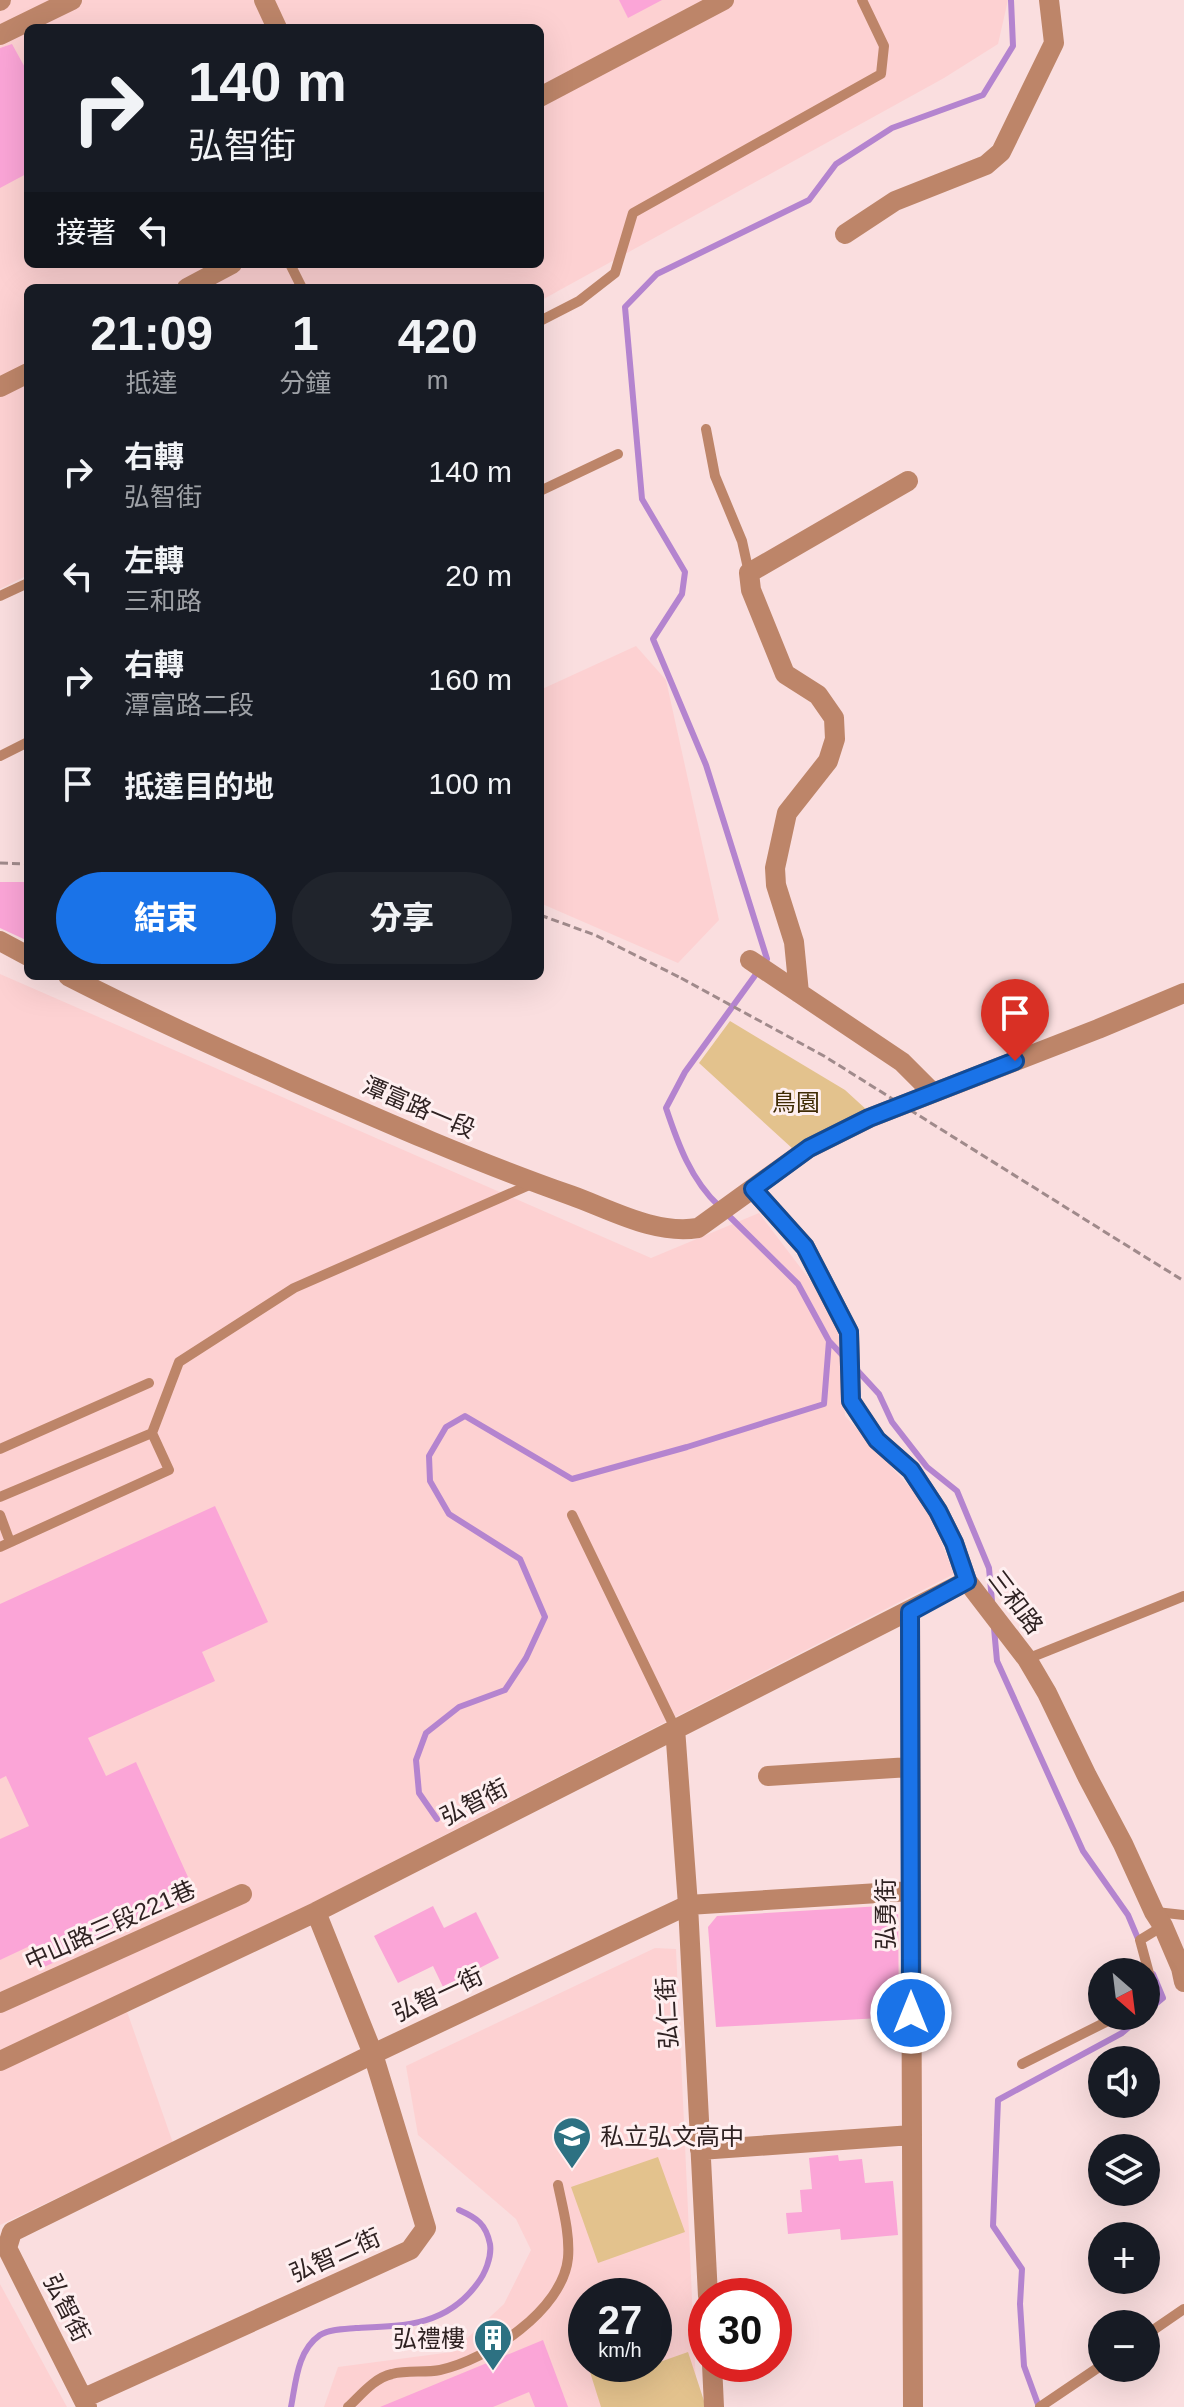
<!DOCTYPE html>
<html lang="zh-TW">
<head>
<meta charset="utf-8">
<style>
	:root { --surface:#171b24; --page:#20242c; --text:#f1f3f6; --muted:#9ea1a6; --accent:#1a73e8 }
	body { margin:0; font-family:Helvetica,"Noto Sans TC",sans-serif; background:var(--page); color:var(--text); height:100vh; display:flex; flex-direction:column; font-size:30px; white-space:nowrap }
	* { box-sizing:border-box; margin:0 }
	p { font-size:26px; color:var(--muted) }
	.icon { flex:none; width:44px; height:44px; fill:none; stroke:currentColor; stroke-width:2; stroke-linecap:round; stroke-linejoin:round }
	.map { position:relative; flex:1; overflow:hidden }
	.sheet { position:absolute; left:24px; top:284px; width:520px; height:696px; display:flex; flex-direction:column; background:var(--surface); border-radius:12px; box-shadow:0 8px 32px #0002 }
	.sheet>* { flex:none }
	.guide { position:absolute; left:24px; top:24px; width:520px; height:244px; border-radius:12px; box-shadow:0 8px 32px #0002; background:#171b24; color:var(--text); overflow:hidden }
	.needle { width:52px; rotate:152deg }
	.buttons { position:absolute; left:1088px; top:1958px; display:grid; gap:16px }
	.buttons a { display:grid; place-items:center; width:72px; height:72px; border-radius:50%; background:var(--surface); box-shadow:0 8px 32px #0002; font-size:40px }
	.speed { position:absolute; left:568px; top:2278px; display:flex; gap:16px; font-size:40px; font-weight:700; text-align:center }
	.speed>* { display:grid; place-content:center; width:104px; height:104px; border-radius:50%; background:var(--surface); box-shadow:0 8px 32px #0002; line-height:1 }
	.speed small { font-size:20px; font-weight:400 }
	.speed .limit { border:12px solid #d22; background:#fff; color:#111 }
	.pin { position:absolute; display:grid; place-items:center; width:68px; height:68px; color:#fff; margin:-82px -34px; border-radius:50% 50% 50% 0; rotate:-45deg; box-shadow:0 0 8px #0007 }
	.pin .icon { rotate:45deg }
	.me { position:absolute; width:88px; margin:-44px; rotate:0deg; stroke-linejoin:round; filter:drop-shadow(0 0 6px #0008) }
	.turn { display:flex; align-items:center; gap:28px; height:168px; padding:0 32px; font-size:36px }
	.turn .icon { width:104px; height:104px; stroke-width:2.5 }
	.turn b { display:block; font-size:56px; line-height:68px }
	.then { display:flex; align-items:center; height:76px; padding:0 32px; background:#0003; gap:16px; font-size:30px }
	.eta { display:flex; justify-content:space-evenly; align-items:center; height:136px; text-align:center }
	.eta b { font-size:48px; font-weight:800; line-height:56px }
	.button { display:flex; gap:16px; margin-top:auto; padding:16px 32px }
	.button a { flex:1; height:92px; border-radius:48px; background:var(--accent); color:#fff; font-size:32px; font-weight:800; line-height:92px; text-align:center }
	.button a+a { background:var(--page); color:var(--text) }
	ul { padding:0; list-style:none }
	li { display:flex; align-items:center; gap:24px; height:104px; padding:0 32px }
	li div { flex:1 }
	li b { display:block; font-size:30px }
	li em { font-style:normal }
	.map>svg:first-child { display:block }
</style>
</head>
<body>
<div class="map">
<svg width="1184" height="2407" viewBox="0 0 1184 2407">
	<rect width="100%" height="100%" fill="#fadedf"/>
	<path fill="#fdd1d2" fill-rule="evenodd" d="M0,0H1008L998,44L944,78L540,301V288H28V575L0,589ZM28,28H540V264H28Z
		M636,646L666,680L719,920L678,963L540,903V690Z
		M0,974L651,1258L759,1213L838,1317L845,1416L927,1506L954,1574L123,2000L173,2143L0,2225Z
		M655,1948L676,1949L697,2407H324L338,2367L452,2352L504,2304L531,2250L516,2219L418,2135L406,2066ZM586,2296H654V2364H586Z
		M0,2284L67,2407H0Z"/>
	<path fill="#e3c28d" d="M730,1021L845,1090L868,1111L793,1149L699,1063Z
		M658,2157L685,2232L598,2263L571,2187Z
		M688,2352L706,2407H601L590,2372L614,2364H654Z"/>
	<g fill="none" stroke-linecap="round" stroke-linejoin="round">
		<path stroke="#b484cf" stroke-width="6" d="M719,1206C691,1180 678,1144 666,1108L685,1072L767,959L706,765L653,639L682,594L685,572L642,499L625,307L657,274L809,200L836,164L892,128L983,95L1013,46L1011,0
			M829,1341L845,1358
			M856,1369L879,1394L892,1422L927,1467L957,1491L989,1568L992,1601
			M994,1628L997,1661L1083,1851L1128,1915L1139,1941
			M437,1819L419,1793L416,1760L426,1733L459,1707L505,1690L526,1658L545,1617L520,1559L449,1514L430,1481L429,1456L446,1427L465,1416L572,1479L687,1447L824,1404L829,1341L798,1284L727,1214
			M1146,2012L1163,1998L1153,1974
			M291,2407C296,2382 297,2351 320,2335C329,2329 345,2329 356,2328C404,2326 446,2326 477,2284C485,2274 492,2257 490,2244C486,2224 477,2218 459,2210
			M1039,2407L1024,2366L1020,2304L1022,2269L993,2226L998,2100L1122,2033L1142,2016"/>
	</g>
	<path fill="#fba5d7" d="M619,0H662L628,18Z
		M12,44L28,73V173L0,188V48Z
		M0,882H28V941L0,928Z
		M215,1506L268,1622L202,1652L215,1681L88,1738L106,1776L136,1762L197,1897L44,1967L34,1944L0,1960V1839L29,1826L6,1776L0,1779V1604Z
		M898,1905L899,2017L716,2027L708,1927L717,1916Z
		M433,1906L444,1928L476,1912L499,1958L443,1987L433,1966L398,1983L374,1936Z
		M838,2155L839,2161L862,2159L865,2183L893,2181L898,2235L841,2240L840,2229L788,2234L786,2213L802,2212L800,2190L812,2189L809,2158Z
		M543,2340L568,2407H535L529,2392L493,2407H380Z"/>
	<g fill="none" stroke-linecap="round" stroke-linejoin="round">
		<path stroke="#a08a8b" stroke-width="3" stroke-dasharray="8 4" stroke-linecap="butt" d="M0,863L28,864
			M540,915L595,935L681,978
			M1113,1237L1184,1281"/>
		<path stroke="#bd8569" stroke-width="10" d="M290,264L302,288
			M540,321L579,301L615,273L633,213L881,74L884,46L862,0
			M706,429L715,476L742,541L749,573
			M540,491L618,454
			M0,596L28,583
			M0,756L28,742
			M0,1449L149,1383
			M0,1497L152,1433
			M0,1515L10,1542
			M572,1515L675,1728
			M0,1547L169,1470L152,1433L179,1362L294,1288L534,1183
			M1027,1659L1184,1596
			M1156,1912L1184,1915
			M1146,1987L1150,1977L1140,1940L1163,1926
			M1022,2064L1118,2016
			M1146,2335L1184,2309
			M348,2407C361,2395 374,2378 392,2374C407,2370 425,2373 440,2370C487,2360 563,2310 568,2258C570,2234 563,2209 558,2185
			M1040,2407L1102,2365"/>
		<path stroke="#bd8569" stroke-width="20" d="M0,1L1,0
			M0,35L72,0
			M540,97L724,0
			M845,234L895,201L986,165L1001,152L1054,43L1049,0
			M187,288L232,264
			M0,387L28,373
			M750,960L902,1062L932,1092
			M799,993L794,942L776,885L775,868L787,813L828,761L835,739L834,718L818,695L785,674L751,590L749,573L908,481
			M910,1612L913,2407
			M675,1728L688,1905L708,2296
			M768,1776L910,1767
			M0,2003L242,1894
			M0,2061L316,1912L967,1581
			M700,2150L912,2135
			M712,2364L714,2407
			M84,2398L410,2250L426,2228L373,2054L316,1912
			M87,2407L7,2248L12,2232L373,2054L688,1905L911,1891"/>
		<path stroke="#bd8569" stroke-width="20" d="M264,0L277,28
			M0,941L28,956
			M68,976C142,1014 218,1048 294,1082C385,1122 476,1162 570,1195C610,1209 654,1235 698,1228L809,1148L869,1118L1098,1029L1184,993
			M753,1189L805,1247L849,1332L851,1401L877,1440L911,1470L938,1511L954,1543L967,1581L1027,1659L1047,1693L1087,1776L1123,1844L1154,1912L1163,1926L1181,1968L1184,1982"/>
		<path stroke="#a08a8b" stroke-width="3" stroke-dasharray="8 4" stroke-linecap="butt" d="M681,978L824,1056L1113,1237"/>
	</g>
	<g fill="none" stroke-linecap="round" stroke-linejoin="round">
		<g stroke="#114b97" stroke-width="20">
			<path id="route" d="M911,2013L910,1612L967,1581L954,1543L938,1511L911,1470L877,1440L851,1401L849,1332L805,1247L753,1189L809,1148L869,1118L1015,1061"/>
		</g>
		<use href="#route" stroke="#1a73e8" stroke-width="14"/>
	</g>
	<defs>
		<g id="school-pin" transform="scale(2)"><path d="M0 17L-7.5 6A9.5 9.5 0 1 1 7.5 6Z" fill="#2d7182" stroke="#feeff0"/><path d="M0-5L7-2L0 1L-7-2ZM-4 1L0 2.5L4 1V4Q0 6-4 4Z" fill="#fff"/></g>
		<g id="building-pin" transform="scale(2)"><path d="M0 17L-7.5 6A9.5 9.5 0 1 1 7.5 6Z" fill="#2d7182" stroke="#feeff0"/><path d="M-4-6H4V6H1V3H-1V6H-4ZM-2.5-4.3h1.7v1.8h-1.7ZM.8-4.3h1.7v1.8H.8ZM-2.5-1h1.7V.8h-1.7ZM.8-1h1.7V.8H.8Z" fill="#fff"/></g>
	</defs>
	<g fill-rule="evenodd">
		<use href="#school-pin" x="572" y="2136"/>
		<use href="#building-pin" x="493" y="2338"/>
	</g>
	<g text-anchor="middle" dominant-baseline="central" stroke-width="6" stroke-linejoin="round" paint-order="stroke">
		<g font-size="24" fill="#3f2b04" stroke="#feeff0">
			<text x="796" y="1102">鳥園</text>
		</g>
		<g font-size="24" fill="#2f2222" stroke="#feeff0">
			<text transform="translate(419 1107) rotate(23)">潭富路一段</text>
			<text transform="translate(1016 1602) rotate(53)">三和路</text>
			<text transform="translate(474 1802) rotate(-27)">弘智街</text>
			<text transform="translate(885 1914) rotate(-90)">弘勇街</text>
			<text transform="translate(110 1925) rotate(-24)">中山路三段221巷</text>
			<text transform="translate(438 1994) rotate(-25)">弘智一街</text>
			<text transform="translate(667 2013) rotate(-93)">弘仁街</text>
			<text transform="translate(335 2255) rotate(-24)">弘智二街</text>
			<text transform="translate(67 2308) rotate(63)">弘智街</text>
		</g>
		<g font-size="24" fill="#2f2222" stroke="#feeff0" text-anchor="start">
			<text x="600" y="2136">私立弘文高中</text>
			<text x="465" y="2338" text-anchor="end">弘禮樓</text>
		</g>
	</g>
</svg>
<div class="buttons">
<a><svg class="needle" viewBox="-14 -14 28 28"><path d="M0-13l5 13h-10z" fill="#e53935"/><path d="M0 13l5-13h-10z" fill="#9ea1a6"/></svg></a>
<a><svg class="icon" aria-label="sound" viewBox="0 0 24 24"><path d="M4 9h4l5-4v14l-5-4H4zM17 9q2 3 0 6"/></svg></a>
<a><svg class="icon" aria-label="layers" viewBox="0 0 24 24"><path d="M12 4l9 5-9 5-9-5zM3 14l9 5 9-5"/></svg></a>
<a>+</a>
<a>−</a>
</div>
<div class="speed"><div>27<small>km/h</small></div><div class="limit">30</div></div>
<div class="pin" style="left:1015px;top:1061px;background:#d93025"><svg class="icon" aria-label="arrive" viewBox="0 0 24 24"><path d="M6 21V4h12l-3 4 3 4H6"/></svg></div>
<svg class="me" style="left:911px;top:2013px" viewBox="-20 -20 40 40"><circle r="17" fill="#1a73e8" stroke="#fff" stroke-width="3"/><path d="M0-11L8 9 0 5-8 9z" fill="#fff"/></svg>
<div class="guide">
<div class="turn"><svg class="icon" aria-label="right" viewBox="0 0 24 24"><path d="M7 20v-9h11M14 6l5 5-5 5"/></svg><div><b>140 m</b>弘智街</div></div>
<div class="then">接著<svg class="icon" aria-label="left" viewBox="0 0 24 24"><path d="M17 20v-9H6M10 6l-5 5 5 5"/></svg></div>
</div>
<section class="sheet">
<div class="eta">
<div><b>21:09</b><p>抵達</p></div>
<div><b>1</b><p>分鐘</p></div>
<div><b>420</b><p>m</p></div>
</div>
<ul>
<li><svg class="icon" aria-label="right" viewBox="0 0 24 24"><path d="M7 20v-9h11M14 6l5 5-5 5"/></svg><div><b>右轉</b><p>弘智街</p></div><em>140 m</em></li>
<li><svg class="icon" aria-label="left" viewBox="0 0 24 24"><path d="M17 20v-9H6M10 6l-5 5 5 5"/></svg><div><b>左轉</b><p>三和路</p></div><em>20 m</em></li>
<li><svg class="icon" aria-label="right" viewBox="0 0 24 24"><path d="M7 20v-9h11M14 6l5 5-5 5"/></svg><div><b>右轉</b><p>潭富路二段</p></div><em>160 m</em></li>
<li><svg class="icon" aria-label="arrive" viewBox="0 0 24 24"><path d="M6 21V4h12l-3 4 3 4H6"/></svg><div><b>抵達目的地</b></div><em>100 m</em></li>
</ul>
<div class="button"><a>結束</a><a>分享</a></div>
</section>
</div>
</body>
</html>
